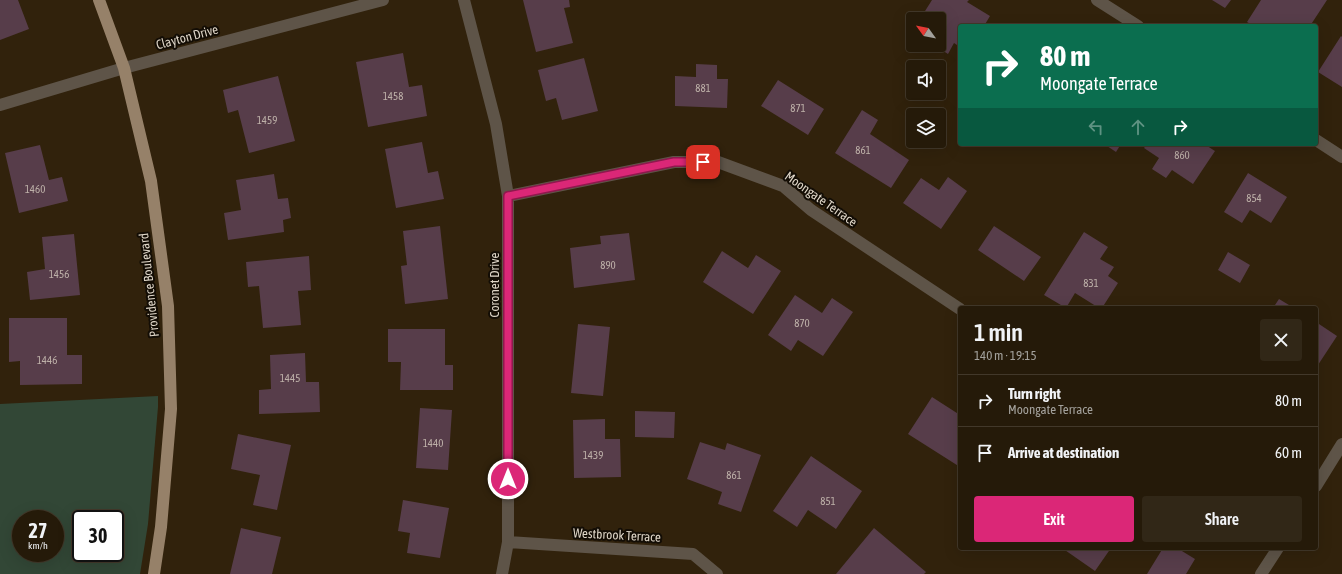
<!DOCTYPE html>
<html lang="en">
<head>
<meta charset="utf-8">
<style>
	:root { --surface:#251a09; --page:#312717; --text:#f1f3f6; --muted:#a3a19c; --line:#42382a; --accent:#db2777 }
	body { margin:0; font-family:"Asap Condensed",sans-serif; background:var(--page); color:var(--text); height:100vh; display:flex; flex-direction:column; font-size:15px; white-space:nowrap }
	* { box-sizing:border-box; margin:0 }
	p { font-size:13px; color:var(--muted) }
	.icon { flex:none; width:22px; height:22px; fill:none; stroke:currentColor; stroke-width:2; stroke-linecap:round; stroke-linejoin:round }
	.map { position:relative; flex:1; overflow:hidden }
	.drawer { position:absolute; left:958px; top:306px; width:360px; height:244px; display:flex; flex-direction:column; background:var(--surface); border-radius:4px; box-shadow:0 4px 16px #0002,0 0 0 1px var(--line) }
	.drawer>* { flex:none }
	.hud { position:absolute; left:958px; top:24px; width:360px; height:122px; border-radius:4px; box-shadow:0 4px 16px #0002,0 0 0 1px var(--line); background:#0b6e4f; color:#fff; overflow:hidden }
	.needle { width:26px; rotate:303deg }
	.fabs { position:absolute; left:906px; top:12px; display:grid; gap:8px }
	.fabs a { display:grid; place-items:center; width:40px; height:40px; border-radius:4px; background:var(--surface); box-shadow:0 4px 16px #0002,0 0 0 1px var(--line); font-size:20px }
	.speed { position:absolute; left:12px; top:510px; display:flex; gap:8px; font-size:20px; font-weight:700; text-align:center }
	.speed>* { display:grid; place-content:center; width:52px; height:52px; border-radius:50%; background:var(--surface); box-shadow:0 4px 16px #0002,0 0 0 1px var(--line); line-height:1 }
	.speed small { font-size:10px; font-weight:400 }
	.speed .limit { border:2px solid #111; border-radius:6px; background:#fff; color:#111 }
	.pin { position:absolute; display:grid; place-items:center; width:34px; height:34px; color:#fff; margin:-17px; border-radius:8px; box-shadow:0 2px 6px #0006 }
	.me { position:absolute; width:44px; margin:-22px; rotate:0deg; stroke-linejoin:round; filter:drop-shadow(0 0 3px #0008) }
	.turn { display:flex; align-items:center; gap:14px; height:84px; padding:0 16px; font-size:18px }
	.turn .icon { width:52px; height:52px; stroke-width:2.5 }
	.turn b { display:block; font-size:28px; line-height:34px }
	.lanes { display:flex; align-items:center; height:38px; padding:0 16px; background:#0003; justify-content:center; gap:20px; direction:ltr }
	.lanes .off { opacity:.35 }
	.round { display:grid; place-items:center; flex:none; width:42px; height:42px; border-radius:4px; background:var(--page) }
	.head { display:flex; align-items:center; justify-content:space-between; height:68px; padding:0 16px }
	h1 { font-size:24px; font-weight:600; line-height:30px }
	.button { display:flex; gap:8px; margin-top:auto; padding:8px 16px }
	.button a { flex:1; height:46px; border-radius:4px; background:var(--accent); color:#fff; font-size:16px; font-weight:600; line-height:46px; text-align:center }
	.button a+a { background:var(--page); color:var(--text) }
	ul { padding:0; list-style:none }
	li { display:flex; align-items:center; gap:12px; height:52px; padding:0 16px; border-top:1px solid var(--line) }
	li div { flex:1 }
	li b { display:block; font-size:15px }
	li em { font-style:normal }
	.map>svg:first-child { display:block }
</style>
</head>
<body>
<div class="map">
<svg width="1342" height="574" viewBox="0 0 1342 574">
	<rect width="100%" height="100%" fill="#31220c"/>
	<path fill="#324736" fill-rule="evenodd" d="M158,396V407L148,524L140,574H0V404ZM21,519H55V553H21ZM81,519H115V553H81Z"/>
	<path fill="#573d4a" d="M0,0H18L29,29L0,40Z
		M523,0H569L570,7L564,8L573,43L536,52Z
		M932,0H969L967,2L990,16L984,26H960V47L954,43L948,54L934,45H939V19H920Z
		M1212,0H1231L1225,8Z
		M1261,0H1327L1310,26H1254L1247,22Z
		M1341,36L1342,37V87L1318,72Z
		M403,53L409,87L422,85L427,116L368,127L356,62Z
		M584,58L598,111L562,120L556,98L546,101L538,70Z
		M696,64L717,65V79H728L727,108L675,106V76L696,77Z
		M278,76L295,141L249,153L238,110L228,113L223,90Z
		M778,80L824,109L808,135L761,106Z
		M862,110L878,120L870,134L909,160L891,188L835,153Z
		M422,142L428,173L438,171L444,199L396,208L385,149Z
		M1104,144H1121L1116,152Z
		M1147,144H1204L1215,151L1193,184L1172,170L1166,178L1152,169L1159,158L1144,148Z
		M40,145L49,180L62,177L68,201L19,213L5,153Z
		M1248,173L1287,197L1271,223L1250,210L1242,223L1224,212Z
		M274,174L278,199L288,198L291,218L283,220L284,232L228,240L224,213L241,210L236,180Z
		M948,177L967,191L941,229L903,203L921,178L939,190Z
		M440,226L448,299L405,304L401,266L407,265L403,231Z
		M994,226L1041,257L1024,281L978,250Z
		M1084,232L1108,247L1100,259L1114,267L1108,276L1118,283L1102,308H1099L1075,293L1066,308L1044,295Z
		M629,233L635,280L574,288L570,248L601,244L600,236Z
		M74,234L80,295L30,300L27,272L45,269L42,237Z
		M722,251L748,268L756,255L781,271L753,314L703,282Z
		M1228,252L1250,265L1240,283L1218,270Z
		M309,256L311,290L298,291L301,325L263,328L259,286L248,287L246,262Z
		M795,295L822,313L832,298L853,312L823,356L798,340L791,351L768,335Z
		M1279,299L1294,308H1273Z
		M9,318H67V355H82V384L20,385V361L9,362Z
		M1316,322L1337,336L1316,368Z
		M578,324L610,327L603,396L571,393Z
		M388,329H445V365H453V390H400L401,362H388Z
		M305,353L306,382H319L320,412L259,414V390L271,389L270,355Z
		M932,397L960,415V467L908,434Z
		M420,408L452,410L448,470L416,468Z
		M635,411L675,412L674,438L635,437Z
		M605,419V439H620L621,477L574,478L573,420Z
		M238,434L291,445L277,510L253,505L260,475L231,469Z
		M700,442L725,450L727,443L761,455L741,512L718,504L722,492L687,479Z
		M811,456L862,491L836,529L808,510L797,527L773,511Z
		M403,500L449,508L440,558L407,553L410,533L398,531Z
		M241,528L281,537L272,574H230Z
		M874,528L926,572L924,574H836Z
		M1062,548H1111L1095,571Z
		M1163,548H1177L1195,559L1186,574H1147Z"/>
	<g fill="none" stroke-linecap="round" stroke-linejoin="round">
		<path stroke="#5e5448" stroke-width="12" d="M464,0L496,124L508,196V542L502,574
			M1097,0L1138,26
			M0,105L124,68L383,0
			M1316,140L1342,157
			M508,196L674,162H718L783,186L811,210L960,309
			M1316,486L1342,444
			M508,542L693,554L717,574
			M1261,574L1278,548"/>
		<path stroke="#968169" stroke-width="12" d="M99,0L124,68L151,181L168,306L171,409L161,527L154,574"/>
	</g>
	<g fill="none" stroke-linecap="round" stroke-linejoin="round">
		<g stroke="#8e194d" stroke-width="10">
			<path id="route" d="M508,479V196L674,162H703"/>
		</g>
		<use href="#route" stroke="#db2777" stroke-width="7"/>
	</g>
	<g text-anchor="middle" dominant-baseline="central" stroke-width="4" stroke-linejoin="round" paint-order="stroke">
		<g font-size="11" fill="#bdb0a8">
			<text x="703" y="88">881</text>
			<text x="393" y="96">1458</text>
			<text x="798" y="108">871</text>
			<text x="267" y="120">1459</text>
			<text x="863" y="150">861</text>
			<text x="1182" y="155">860</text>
			<text x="35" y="189">1460</text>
			<text x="1254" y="198">854</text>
			<text x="608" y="265">890</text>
			<text x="59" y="274">1456</text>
			<text x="1091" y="283">831</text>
			<text x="802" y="323">870</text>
			<text x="47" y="360">1446</text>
			<text x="290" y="378">1445</text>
			<text x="433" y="443">1440</text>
			<text x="593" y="455">1439</text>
			<text x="734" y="475">861</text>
			<text x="828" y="501">851</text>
		</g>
		<g font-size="13" fill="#dfd6c8" stroke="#130d05">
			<text transform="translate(187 37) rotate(-15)">Clayton Drive</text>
			<text transform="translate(821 199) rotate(35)">Moongate Terrace</text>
			<text transform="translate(149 285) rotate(-96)">Providence Boulevard</text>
			<text transform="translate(494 285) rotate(-90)">Coronet Drive</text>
			<text transform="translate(617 535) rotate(3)">Westbrook Terrace</text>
		</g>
	</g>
</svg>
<div class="fabs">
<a><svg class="needle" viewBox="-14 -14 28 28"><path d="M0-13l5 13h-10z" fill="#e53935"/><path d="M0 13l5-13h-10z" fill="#a3a19c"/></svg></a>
<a><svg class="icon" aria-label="sound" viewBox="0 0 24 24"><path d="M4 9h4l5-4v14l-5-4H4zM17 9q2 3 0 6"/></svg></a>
<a><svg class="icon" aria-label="layers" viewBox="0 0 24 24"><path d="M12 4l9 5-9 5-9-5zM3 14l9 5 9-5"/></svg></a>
</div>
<div class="speed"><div>27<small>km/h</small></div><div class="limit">30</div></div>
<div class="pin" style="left:703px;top:162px;background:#d93025"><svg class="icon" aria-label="arrive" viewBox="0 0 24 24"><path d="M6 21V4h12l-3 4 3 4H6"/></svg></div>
<svg class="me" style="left:508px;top:479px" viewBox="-20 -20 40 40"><circle r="17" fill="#db2777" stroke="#fff" stroke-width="3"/><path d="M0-11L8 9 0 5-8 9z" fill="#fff"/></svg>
<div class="hud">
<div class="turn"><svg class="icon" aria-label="right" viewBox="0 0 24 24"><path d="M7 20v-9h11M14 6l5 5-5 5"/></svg><div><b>80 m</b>Moongate Terrace</div></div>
<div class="lanes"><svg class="icon off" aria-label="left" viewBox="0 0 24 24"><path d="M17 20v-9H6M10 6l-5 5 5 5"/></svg><svg class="icon off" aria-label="ahead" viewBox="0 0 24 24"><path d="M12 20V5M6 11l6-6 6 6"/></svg><svg class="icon" aria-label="right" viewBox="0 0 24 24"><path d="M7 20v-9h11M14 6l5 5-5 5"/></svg></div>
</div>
<section class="drawer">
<div class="head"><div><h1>1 min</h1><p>140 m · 19:15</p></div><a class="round"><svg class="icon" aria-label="close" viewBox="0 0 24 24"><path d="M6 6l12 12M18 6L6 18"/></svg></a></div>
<ul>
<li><svg class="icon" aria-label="right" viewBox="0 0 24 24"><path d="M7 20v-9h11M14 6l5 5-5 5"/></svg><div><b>Turn right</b><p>Moongate Terrace</p></div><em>80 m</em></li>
<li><svg class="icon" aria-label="arrive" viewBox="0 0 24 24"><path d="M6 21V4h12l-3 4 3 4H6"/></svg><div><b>Arrive at destination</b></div><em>60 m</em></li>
</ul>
<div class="button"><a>Exit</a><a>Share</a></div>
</section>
</div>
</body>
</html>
